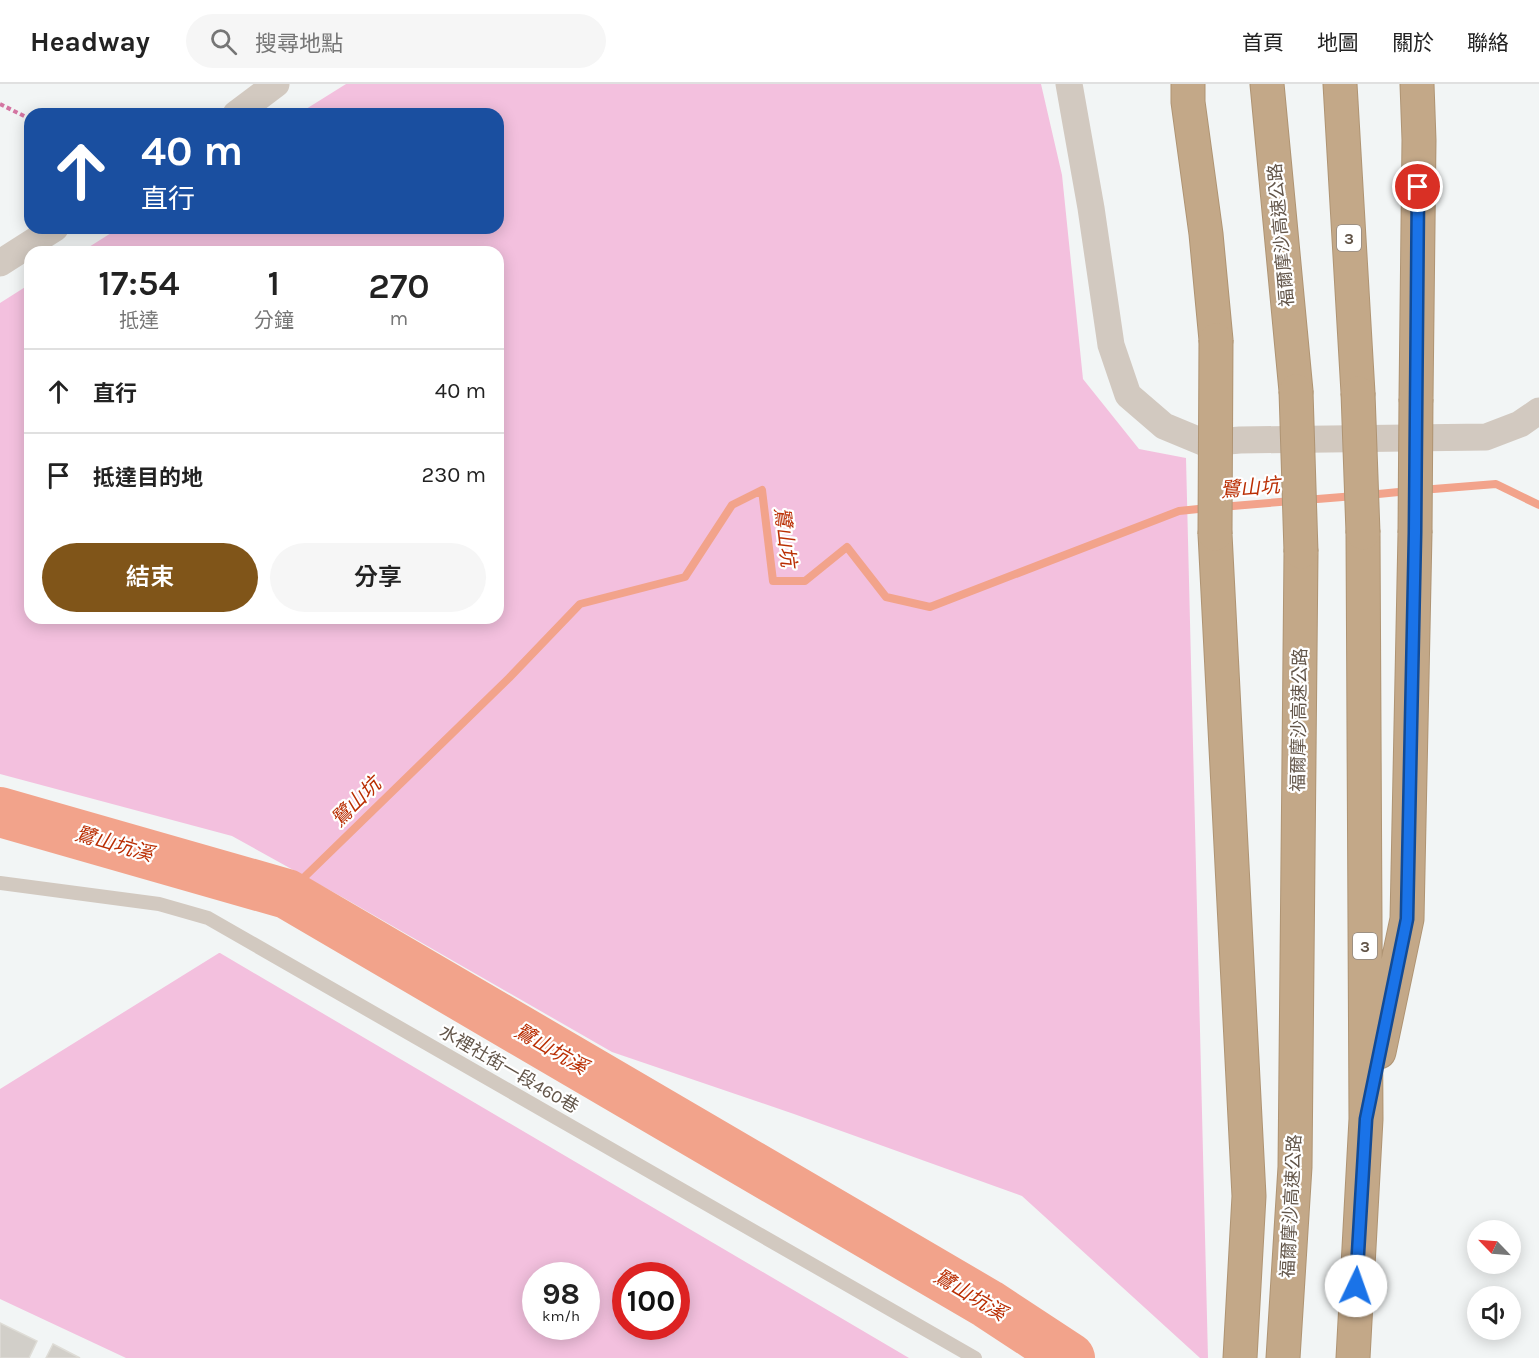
<!DOCTYPE html>
<html lang="zh-TW">
<head>
<meta charset="utf-8">
<style>
	:root { --surface:#fff; --page:#f6f6f6; --text:#222; --muted:#767676; --line:#e0e0e0; --accent:#805519 }
	body { margin:0; font-family:Karla,"Noto Sans TC",sans-serif; background:var(--page); color:var(--text); height:100vh; display:flex; flex-direction:column; font-size:22px; white-space:nowrap }
	* { box-sizing:border-box; margin:0 }
	p { font-size:20px; color:var(--muted) }
	.icon { flex:none; width:33px; height:33px; fill:none; stroke:currentColor; stroke-width:2; stroke-linecap:round; stroke-linejoin:round }
	.map { position:relative; flex:1; overflow:hidden }
	.panel { position:absolute; left:24px; top:162px; width:480px; height:378px; display:flex; flex-direction:column; background:var(--surface); border-radius:18px; box-shadow:0 3px 15px #0003 }
	.panel>* { flex:none }
	.banner { position:absolute; left:24px; top:24px; width:480px; height:126px; border-radius:18px; box-shadow:0 3px 15px #0003; background:#1a4fa0; color:#fff; overflow:hidden }
	.needle { width:39px; rotate:295deg }
	.tools { position:absolute; left:1467px; top:1136px; display:grid; gap:12px }
	.tools a { display:grid; place-items:center; width:54px; height:54px; border-radius:50%; background:var(--surface); box-shadow:0 3px 15px #0003; font-size:30px }
	.speed { position:absolute; left:522px; top:1178px; display:flex; gap:12px; font-size:30px; font-weight:700; text-align:center }
	.speed>* { display:grid; place-content:center; width:78px; height:78px; border-radius:50%; background:var(--surface); box-shadow:0 3px 15px #0003; line-height:1 }
	.speed small { font-size:15px; font-weight:400 }
	.speed .limit { border:9px solid #d22; background:#fff; color:#111 }
	.pin { position:absolute; display:grid; place-items:center; width:51px; height:51px; color:#fff; margin:-26px; border:3px solid #fff; border-radius:50%; box-shadow:0 2px 6px #0007 }
	.me { position:absolute; width:66px; margin:-33px; rotate:3deg; stroke-linejoin:round; filter:drop-shadow(0 0 4px #0008) }
	.turn { display:flex; align-items:center; gap:21px; height:126px; padding:0 18px; font-size:27px }
	.turn .icon { width:78px; height:78px; stroke-width:2.5 }
	.turn b { display:block; font-size:42px; line-height:51px }
	.eta { display:flex; justify-content:space-evenly; align-items:center; height:102px; text-align:center }
	.eta b { font-size:36px; font-weight:600; line-height:42px }
	.cta { display:flex; gap:12px; margin-top:auto; padding:12px 18px }
	.cta a { flex:1; height:69px; border-radius:36px; background:var(--accent); color:#fff; font-size:24px; font-weight:600; line-height:69px; text-align:center }
	.cta a+a { background:var(--page); color:var(--text) }
	ul { padding:0; list-style:none }
	li { display:flex; align-items:center; gap:18px; height:84px; padding:0 18px; border-top:2px solid var(--line) }
	li div { flex:1 }
	li b { display:block; font-size:22px }
	li em { font-style:normal }
	header { display:flex; align-items:center; gap:36px; box-sizing:border-box; height:84px; padding:0 30px; background:var(--surface); border-bottom:2px solid var(--line) }
	header strong { font-size:28px }
	nav { display:flex; gap:33px; margin-inline-start:auto; font-size:21px }
	.search { width:420px; height:54px; background:var(--page); display:flex; align-items:center; gap:15px; box-sizing:border-box; padding:0 21px; border-radius:33px; color:var(--muted); font-size:22px }
	.map>svg:first-child { display:block }
</style>
</head>
<body>
<header>
<strong>Headway</strong>
<div class="search"><svg class="icon" aria-label="search" viewBox="0 0 24 24"><circle cx="10" cy="10" r="6"/><path d="M15 15l6 6"/></svg>搜尋地點</div>
<nav><a>首頁</a><a>地圖</a><a>關於</a><a>聯絡</a></nav>
</header>
<div class="map">
<svg width="1539" height="1274" viewBox="0 0 1539 1274">
	<rect width="100%" height="100%" fill="#f2f5f5"/>
	<path fill="#f3c0de" fill-rule="evenodd" d="M346,0H1041L1062,91L1083,295L1139,365L1186,374L1208,1274H1200L1022,1112L794,1030L612,968L342,813L232,752L0,690V219L30,200V534H498V168H81L119,144H498V30H298Z
		M219,869H220L909,1274H126L0,1215V1005ZM536,1191H586V1242H536ZM626,1191H676V1242H626Z"/>
	<g fill="none" stroke-linecap="round" stroke-linejoin="round">
		<path stroke="#f2a38b" stroke-width="8" d="M1421,406L1496,400L1539,421
			M1368,411L1409,407
			M1305,416L1355,412
			M1221,423L1292,417
			M287,810L509,594L580,520L685,493L732,421L762,406L773,497H805L847,463L886,513L930,523L1179,427L1208,424"/>
		<path stroke="#f2a38b" stroke-width="50" d="M0,728L287,810L988,1220L1070,1274"/>
	</g>
	<path fill="#d2cfc9" stroke="#dedcd6" stroke-width="1.5" d="M0,1239L37,1257L29,1274H0Z
		M53,1260L80,1274H46Z"/>
	<g fill="none" stroke-linecap="round" stroke-linejoin="round">
		<g stroke="#af9473" stroke-width="35">
			<path id="highway" d="M1188,0V18L1206,150L1216,256
				M1267,0L1296,307
				M1340,0L1358,309
				M1416,315L1419,56L1417,0
				M1215,450L1249,1112L1240,1274
				M1379,968L1407,835L1415,449
				M1283,1274L1295,1083L1301,468
				M1353,1274L1366,1035L1363,449"/>
		</g>
		<path stroke="#d475a2" stroke-width="4" stroke-dasharray="4.5 3" stroke-linecap="butt" d="M0,20L30,35"/>
		<path stroke="#d2c9c0" stroke-width="14" d="M0,799L159,820L208,834L975,1274"/>
		<path stroke="#d2c9c0" stroke-width="27" d="M1069,0L1091,124L1111,261L1128,311L1164,342L1205,359L1240,356L1486,353L1520,340L1539,327
			M236,30L276,0
			M0,179L55,144"/>
		<use href="#highway" stroke="#c3a888" stroke-width="33"/>
		<g stroke="#af9473" stroke-width="35" stroke-linecap="butt">
			<path id="highway-bridge" d="M1296,307L1301,468
				M1358,309L1363,449
				M1415,449L1416,315
				M1215,450L1216,256"/>
		</g>
		<use href="#highway-bridge" stroke="#c3a888" stroke-width="33"/>
	</g>
	<g fill="none" stroke-linecap="round" stroke-linejoin="round">
		<g stroke="#114b97" stroke-width="15">
			<path id="route" d="M1356,1202L1366,1035L1407,835L1415,449L1418,103"/>
		</g>
		<use href="#route" stroke="#1a73e8" stroke-width="10"/>
	</g>
	<g text-anchor="middle" dominant-baseline="central" stroke-width="4.5" stroke-linejoin="round" paint-order="stroke">
		<g fill="#fff" stroke="#918880" stroke-width="1.5">
			<rect x="1337" y="141" width="24" height="26" rx="4.5"/>
			<rect x="1353" y="849" width="24" height="26" rx="4.5"/>
		</g>
		<g font-size="16" font-weight="bold" fill="#625549">
			<text x="1349" y="154">3</text>
			<text x="1365" y="862">3</text>
		</g>
		<g font-size="18" fill="#625549" stroke="#fff">
			<text transform="translate(1281 151) rotate(-95)">福爾摩沙高速公路</text>
			<text transform="translate(1299 636) rotate(-89)">福爾摩沙高速公路</text>
			<text transform="translate(509 985) rotate(30)">水裡社街一段460巷</text>
			<text transform="translate(1291 1122) rotate(-87)">福爾摩沙高速公路</text>
		</g>
		<g font-size="20" font-style="italic" fill="#ba2e03" stroke="#fff">
			<text transform="translate(1250 404) rotate(-5)">鷺山坑</text>
			<text transform="translate(785 453) rotate(83)">鷺山坑</text>
			<text transform="translate(356 718) rotate(-45)">鷺山坑</text>
			<text transform="translate(114 760) rotate(16)">鷺山坑溪</text>
			<text transform="translate(551 965) rotate(30)">鷺山坑溪</text>
			<text transform="translate(970 1211) rotate(31)">鷺山坑溪</text>
		</g>
	</g>
</svg>
<div class="tools">
<a><svg class="needle" viewBox="-14 -14 28 28"><path d="M0-13l5 13h-10z" fill="#e53935"/><path d="M0 13l5-13h-10z" fill="#767676"/></svg></a>
<a><svg class="icon" aria-label="sound" viewBox="0 0 24 24"><path d="M4 9h4l5-4v14l-5-4H4zM17 9q2 3 0 6"/></svg></a>
</div>
<div class="speed"><div>98<small>km/h</small></div><div class="limit">100</div></div>
<div class="pin" style="left:1418px;top:103px;background:#d93025"><svg class="icon" aria-label="arrive" viewBox="0 0 24 24"><path d="M6 21V4h12l-3 4 3 4H6"/></svg></div>
<svg class="me" style="left:1356px;top:1202px" viewBox="-20 -20 40 40"><circle r="19" fill="#fff"/><path d="M0-13L10 11 0 6-10 11z" fill="#1a73e8"/></svg>
<div class="banner">
<div class="turn"><svg class="icon" aria-label="ahead" viewBox="0 0 24 24"><path d="M12 20V5M6 11l6-6 6 6"/></svg><div><b>40 m</b>直行</div></div>
</div>
<section class="panel">
<div class="eta">
<div><b>17:54</b><p>抵達</p></div>
<div><b>1</b><p>分鐘</p></div>
<div><b>270</b><p>m</p></div>
</div>
<ul>
<li><svg class="icon" aria-label="ahead" viewBox="0 0 24 24"><path d="M12 20V5M6 11l6-6 6 6"/></svg><div><b>直行</b></div><em>40 m</em></li>
<li><svg class="icon" aria-label="arrive" viewBox="0 0 24 24"><path d="M6 21V4h12l-3 4 3 4H6"/></svg><div><b>抵達目的地</b></div><em>230 m</em></li>
</ul>
<div class="cta"><a>結束</a><a>分享</a></div>
</section>
</div>
</body>
</html>
